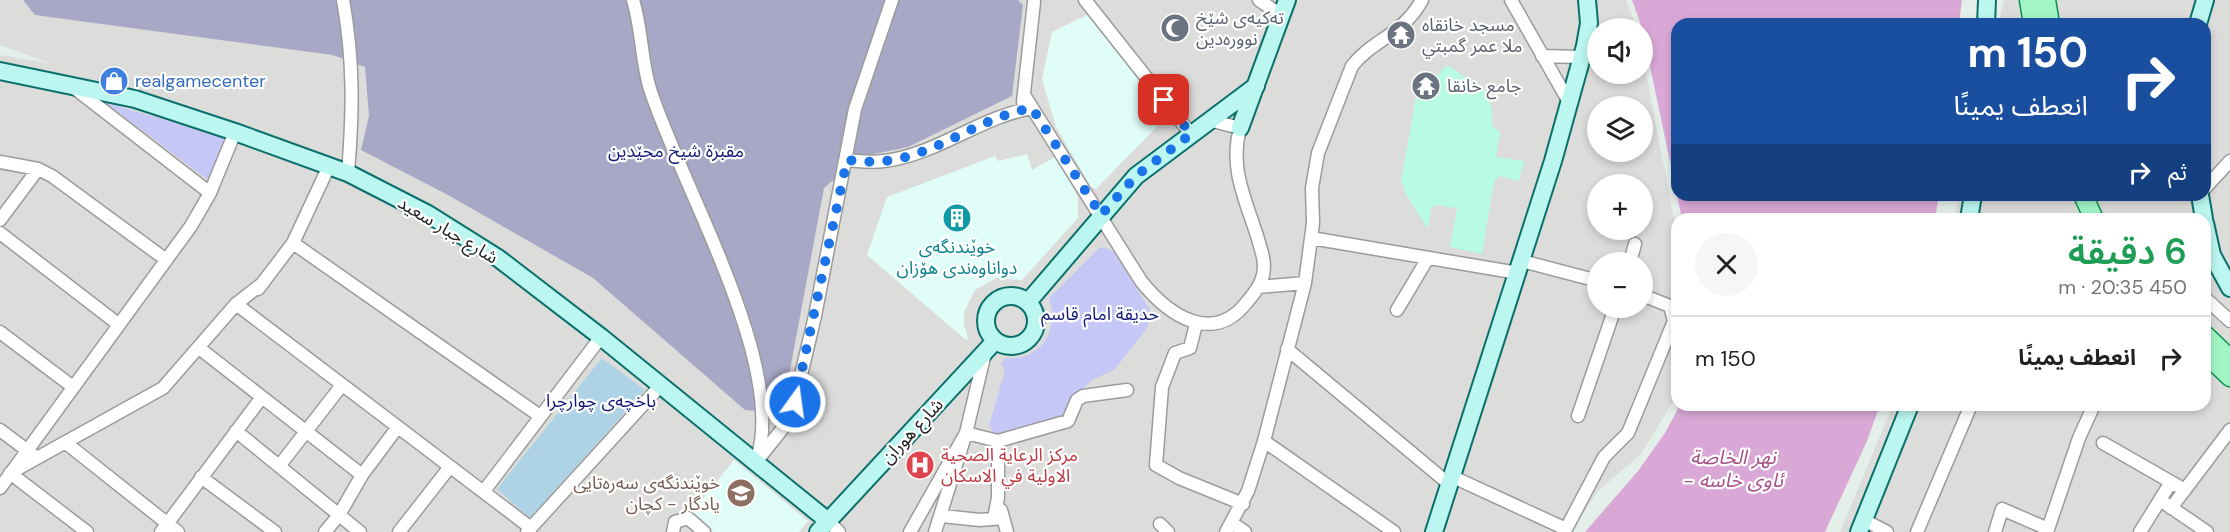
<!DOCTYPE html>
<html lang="ar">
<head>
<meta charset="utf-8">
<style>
	:root { --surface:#fff; --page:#f6f6f6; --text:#202124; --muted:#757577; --line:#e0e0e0 }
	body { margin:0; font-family:"DM Sans","Noto Sans Arabic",sans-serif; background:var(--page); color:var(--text); direction:rtl; height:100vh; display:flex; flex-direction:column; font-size:22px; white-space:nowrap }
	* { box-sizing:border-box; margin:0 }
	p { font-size:20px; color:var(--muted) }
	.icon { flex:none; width:33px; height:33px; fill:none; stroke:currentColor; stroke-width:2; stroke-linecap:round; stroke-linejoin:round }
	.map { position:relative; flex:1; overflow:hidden; direction:ltr }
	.drawer { position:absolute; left:1671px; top:213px; width:540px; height:198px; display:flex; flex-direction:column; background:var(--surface); border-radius:18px; box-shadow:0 3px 9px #0003; direction:rtl }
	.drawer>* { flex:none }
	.hud { position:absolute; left:1671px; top:18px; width:540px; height:183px; border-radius:18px; box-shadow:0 3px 9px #0003; direction:rtl; background:#1a4fa0; color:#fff; overflow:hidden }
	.buttons { position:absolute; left:1587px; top:18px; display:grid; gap:12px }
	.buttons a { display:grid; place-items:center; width:66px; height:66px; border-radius:50%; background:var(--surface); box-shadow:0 3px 9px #0003; font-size:30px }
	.pin { position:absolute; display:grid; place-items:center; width:51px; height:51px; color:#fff; margin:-26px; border-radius:12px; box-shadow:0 3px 9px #0006 }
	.me { position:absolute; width:66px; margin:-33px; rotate:14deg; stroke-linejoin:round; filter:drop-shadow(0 0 4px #0008) }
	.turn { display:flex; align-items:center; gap:21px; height:126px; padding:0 24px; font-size:27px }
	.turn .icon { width:78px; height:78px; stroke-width:2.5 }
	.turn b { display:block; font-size:42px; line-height:51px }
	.then { display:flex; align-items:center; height:57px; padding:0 24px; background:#0003; gap:12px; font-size:22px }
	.round { display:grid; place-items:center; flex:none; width:63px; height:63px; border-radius:32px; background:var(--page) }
	.headline { display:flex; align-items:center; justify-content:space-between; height:102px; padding:0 24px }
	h1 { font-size:36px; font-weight:600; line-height:45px; color:#1e9e55 }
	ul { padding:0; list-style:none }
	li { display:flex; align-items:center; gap:18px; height:84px; padding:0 24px; border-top:2px solid var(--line) }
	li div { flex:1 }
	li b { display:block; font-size:22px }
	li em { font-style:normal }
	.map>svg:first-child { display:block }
</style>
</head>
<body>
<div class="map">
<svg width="2230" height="532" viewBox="0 0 2230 532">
	<rect width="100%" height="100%" fill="#e5efea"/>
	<path fill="#dcdcdb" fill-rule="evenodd" d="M0,0H1626L1637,28H1598V74H1642L1643,58L1677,234V395L1641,454L1598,491L1571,532H0V55L49,63L0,45ZM1598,106H1642V152H1598ZM1598,184H1642V230H1598ZM1598,262H1642V308H1598Z
		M2004,0H2230V532H1840L1893,405H2205V219H1954L1959,195H2205V24H1998Z"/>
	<path fill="#e0fdf8" d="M1089,14L1169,114L1096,189L1091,187L1056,127L1042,79L1052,32Z
		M1027,154L1032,170L1055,157L1078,197V218L1022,280L996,278L975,290L964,312V325L968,338L966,340L867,255L887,197L995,156L998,161Z
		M734,460L808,521L799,532H713L691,513Z"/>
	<path fill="#aed2e6" d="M602,358L645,390L530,518L497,489Z"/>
	<path fill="#b7fbe2" d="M1447,65L1486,91L1492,110V126L1500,132L1496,157L1524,161L1519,181L1499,176L1494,182L1482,254L1450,247L1457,208L1435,205L1431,209L1428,229L1407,196L1401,181L1416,97Z"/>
	<path fill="#a8a8c6" d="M23,0H1018L1023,5L1012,96L908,147L860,157L824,188L790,370L776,413L745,410L593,278L448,195L361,150L369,116L365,67L333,55L35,15Z"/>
	<path fill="#c5c8f6" d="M106,103L228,138L208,180Z
		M1104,247L1115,253L1153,315L1147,328L1114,370L1092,380L1084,388L1077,420C1054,432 1019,441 994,433L989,425L1005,370L1001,364L1005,358C1040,362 1060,330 1049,298L1099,248Z"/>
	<path fill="#daa8d6" d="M1632,0H1962L1959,24H1677V195H1939L1935,219H1682L1642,28Z
		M1680,405H1880L1867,441L1825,532H1585L1638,471L1665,433Z"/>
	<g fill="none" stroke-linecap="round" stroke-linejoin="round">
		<g stroke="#9b9b9b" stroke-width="15">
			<path id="street" d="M343,0C354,61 353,112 348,173
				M633,0C642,29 641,60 650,89C680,183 785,361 758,455
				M1085,0L1191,134
				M1259,0L1281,15
				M1511,0L1569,102
				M1542,56L1580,57
				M73,87L210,193
				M1024,95L1141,281C1168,315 1213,346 1247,302C1254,294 1261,285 1263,275C1266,262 1261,250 1258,239C1246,200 1229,169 1240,128L1209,120
				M1023,102L1034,2
				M847,160C859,161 871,163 884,161C936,155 980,117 1032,108
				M0,162L38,169L52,176L165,259
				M2205,188L2230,161
				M0,220L38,169
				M0,233L118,324
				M1311,238L1518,273
				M293,243L540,416
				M1522,261L1598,281
				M1630,262L1635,244
				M1258,287L1305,283
				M258,289L293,243L329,166
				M2205,298L2230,321
				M236,304L531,528
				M1397,310L1428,258
				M1196,324L1190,348L1175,353L1162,387L1156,465L1179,478L1243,504
				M0,332L73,387
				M199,348L362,475
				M1287,349L1449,484
				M1578,416L1615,308
				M0,430L32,454
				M236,431L360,532
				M1264,441L1394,532
				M66,443L178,532
				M2103,443L2185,490
				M756,462L783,428L793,409L815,316L855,109L892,0
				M280,465L342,385
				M1451,476L1566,529L1604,457L1628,433L1674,321L1670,306L1642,295
				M201,477L275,532
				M0,488L191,226L210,193L235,132
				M484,491L601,337
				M2166,504L2207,532
				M2171,508L2230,430
				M1001,510L1007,532
				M942,516L980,520L1003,518
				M994,518L998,498V441
				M1864,520L1887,532
				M828,521L839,532
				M1232,523L1245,532
				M1160,524L1168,532
				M87,532L10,473L163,388L236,304L263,283
				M161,532L262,397
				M325,532L339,515L362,475L397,428
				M399,532L449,468
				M527,532L661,385
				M673,532L675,522L688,518L704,532
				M910,532L966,433L998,441L1068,421L1077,400L1083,396L1127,390
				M935,532L966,433L985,353
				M1226,532L1248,491L1264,441L1305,283L1313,223L1312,188L1318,153L1352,66C1373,39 1402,36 1422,0
				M1917,532L1971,405
				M1995,532L2002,509L2048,529
				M2047,532L2079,438L2094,405
				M2140,532L2171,482"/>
		</g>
		<g stroke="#0b706b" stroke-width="20">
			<path id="secondary" d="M1986,24L1987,0
				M2198,24L2205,0
				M0,71L135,99L235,132L348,173L428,214L498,258L601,337L828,521
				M1240,128L1287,0
				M2200,195L2204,219
				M1969,219L1973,195
				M2205,223L2212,255L2230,288
				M986 321a25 25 0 1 1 50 0a25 25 0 1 1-50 0Z
				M1028,302L1136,176L1256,86
				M818,532L995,341
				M1434,532L1553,161L1585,46L1589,23L1587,0
				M1859,532L1910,405"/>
		</g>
		<g stroke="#09904e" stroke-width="21">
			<path id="primary" d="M2029,0L2033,24
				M2046,0L2050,24
				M2083,195L2094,219
				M2205,335L2230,359
				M2205,353L2230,377"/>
		</g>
		<use href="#street" stroke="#fff" stroke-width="12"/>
		<use href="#secondary" stroke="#bcf6f0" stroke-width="16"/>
		<use href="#primary" stroke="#a2f6c5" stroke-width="18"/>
	</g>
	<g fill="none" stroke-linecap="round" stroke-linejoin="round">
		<path stroke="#1a73e8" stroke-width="10" stroke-dasharray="0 18" d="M795,402L847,160C859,161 871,163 884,161C936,156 980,117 1032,108L1101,215L1136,176L1191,134L1164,100"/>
	</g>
	<defs>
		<g id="mosque-disc" transform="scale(1.5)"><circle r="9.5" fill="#6b7280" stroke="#fff"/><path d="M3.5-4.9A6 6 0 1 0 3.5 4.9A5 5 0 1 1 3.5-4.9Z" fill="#fff"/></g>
		<g id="temple-disc" transform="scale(1.5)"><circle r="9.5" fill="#6b7280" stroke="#fff"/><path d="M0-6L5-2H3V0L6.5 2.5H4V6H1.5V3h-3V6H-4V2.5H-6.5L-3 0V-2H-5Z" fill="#fff"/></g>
		<g id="shop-disc" transform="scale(1.5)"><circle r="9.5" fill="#3f7fe0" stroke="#fff"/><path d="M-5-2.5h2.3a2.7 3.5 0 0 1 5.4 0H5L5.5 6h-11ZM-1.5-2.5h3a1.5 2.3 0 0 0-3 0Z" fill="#fff"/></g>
		<g id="building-disc" transform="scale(1.5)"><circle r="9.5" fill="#0f9aa8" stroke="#fff"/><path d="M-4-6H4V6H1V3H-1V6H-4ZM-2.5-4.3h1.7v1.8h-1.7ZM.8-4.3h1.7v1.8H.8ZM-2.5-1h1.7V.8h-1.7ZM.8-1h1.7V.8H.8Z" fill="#fff"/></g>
		<g id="hospital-disc" transform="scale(1.5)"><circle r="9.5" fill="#e0444e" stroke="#fff"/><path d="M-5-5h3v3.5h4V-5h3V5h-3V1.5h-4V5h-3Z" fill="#fff"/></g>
		<g id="school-disc" transform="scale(1.5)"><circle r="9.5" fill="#8d6e63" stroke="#fff"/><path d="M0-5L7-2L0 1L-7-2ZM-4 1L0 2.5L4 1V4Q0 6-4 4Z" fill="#fff"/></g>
	</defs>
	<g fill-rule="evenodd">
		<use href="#mosque-disc" x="1175" y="28"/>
		<use href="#temple-disc" x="1401" y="35"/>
		<use href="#shop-disc" x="114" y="81"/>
		<use href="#temple-disc" x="1426" y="86"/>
		<use href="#building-disc" x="957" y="218"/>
		<use href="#hospital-disc" x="920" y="465"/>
		<use href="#school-disc" x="741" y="493"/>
	</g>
	<g text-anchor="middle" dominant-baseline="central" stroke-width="4.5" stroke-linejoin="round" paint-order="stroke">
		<g font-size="18" fill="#5b616d" stroke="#fff" text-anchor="start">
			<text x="1196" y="18">تەکیەی شێخ<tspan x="1196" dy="21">نوورەدین</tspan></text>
			<text x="1422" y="25">مسجد خانقاه<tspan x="1422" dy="21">ملا عمر گمبتي</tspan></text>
			<text x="1447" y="86">جامع خانقا</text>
		</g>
		<g font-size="18" fill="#366cbe" stroke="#fff" text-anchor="start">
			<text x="135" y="81">realgamecenter</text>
		</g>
		<g font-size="18" fill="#121a77" stroke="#fff">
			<text x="676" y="151">مقبرة شيخ محێدین</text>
			<text x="1100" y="314">حديقة امام قاسم</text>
			<text x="601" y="401">باخچەی چوارچرا</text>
		</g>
		<g font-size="18" fill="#1e1e1e" stroke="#fff">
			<text transform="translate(448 230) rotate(31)">شارع جبار سعيد</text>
			<text transform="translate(912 431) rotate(-47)">شارع هوران</text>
		</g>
		<g font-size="18" fill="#0d838f" stroke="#fff">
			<text x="957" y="247">خوێندنگەی<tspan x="957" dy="21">دواناوەندی هۆزان</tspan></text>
		</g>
		<g font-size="18" fill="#be3a42" stroke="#fff" text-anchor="start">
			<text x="941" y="455">مركز الرعاية الصحية<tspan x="941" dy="21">الاولية في الاسكان</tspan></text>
		</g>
		<g font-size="18" fill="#785e54" stroke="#fff" text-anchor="end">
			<text x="720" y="483">خوێندنگەی سەرەتایی<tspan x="720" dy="21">یادگار - کچان</tspan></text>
		</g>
		<g font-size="20" font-style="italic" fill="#a9508a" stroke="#fff">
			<text x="1733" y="457">نهر الخاصة<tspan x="1733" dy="23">- ئاوی خاسە</tspan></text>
		</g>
	</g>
</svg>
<div class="buttons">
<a><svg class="icon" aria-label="sound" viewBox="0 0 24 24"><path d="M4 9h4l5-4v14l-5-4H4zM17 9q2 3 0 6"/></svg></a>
<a><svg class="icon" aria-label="layers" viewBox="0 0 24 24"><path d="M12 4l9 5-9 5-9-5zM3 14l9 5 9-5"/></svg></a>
<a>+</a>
<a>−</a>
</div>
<div class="pin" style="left:1164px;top:100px;background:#d93025"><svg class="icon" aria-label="arrive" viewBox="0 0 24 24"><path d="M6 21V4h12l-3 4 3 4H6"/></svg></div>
<svg class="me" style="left:795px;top:402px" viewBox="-20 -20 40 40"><circle r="17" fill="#1a73e8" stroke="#fff" stroke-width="3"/><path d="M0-11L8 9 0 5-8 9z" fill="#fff"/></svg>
<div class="hud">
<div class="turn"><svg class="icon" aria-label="right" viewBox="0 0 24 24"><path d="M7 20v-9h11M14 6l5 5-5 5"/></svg><div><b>150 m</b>انعطف يمينًا</div></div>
<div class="then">ثم<svg class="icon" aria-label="right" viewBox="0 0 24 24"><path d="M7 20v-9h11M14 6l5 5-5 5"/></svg></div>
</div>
<section class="drawer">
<div class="headline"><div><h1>6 دقيقة</h1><p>450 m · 20:35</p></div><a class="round"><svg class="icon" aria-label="close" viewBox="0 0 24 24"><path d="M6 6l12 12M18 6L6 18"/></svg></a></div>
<ul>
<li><svg class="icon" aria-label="right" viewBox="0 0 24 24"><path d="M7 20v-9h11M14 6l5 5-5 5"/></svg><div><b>انعطف يمينًا</b></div><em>150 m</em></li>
</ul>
</section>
</div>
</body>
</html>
